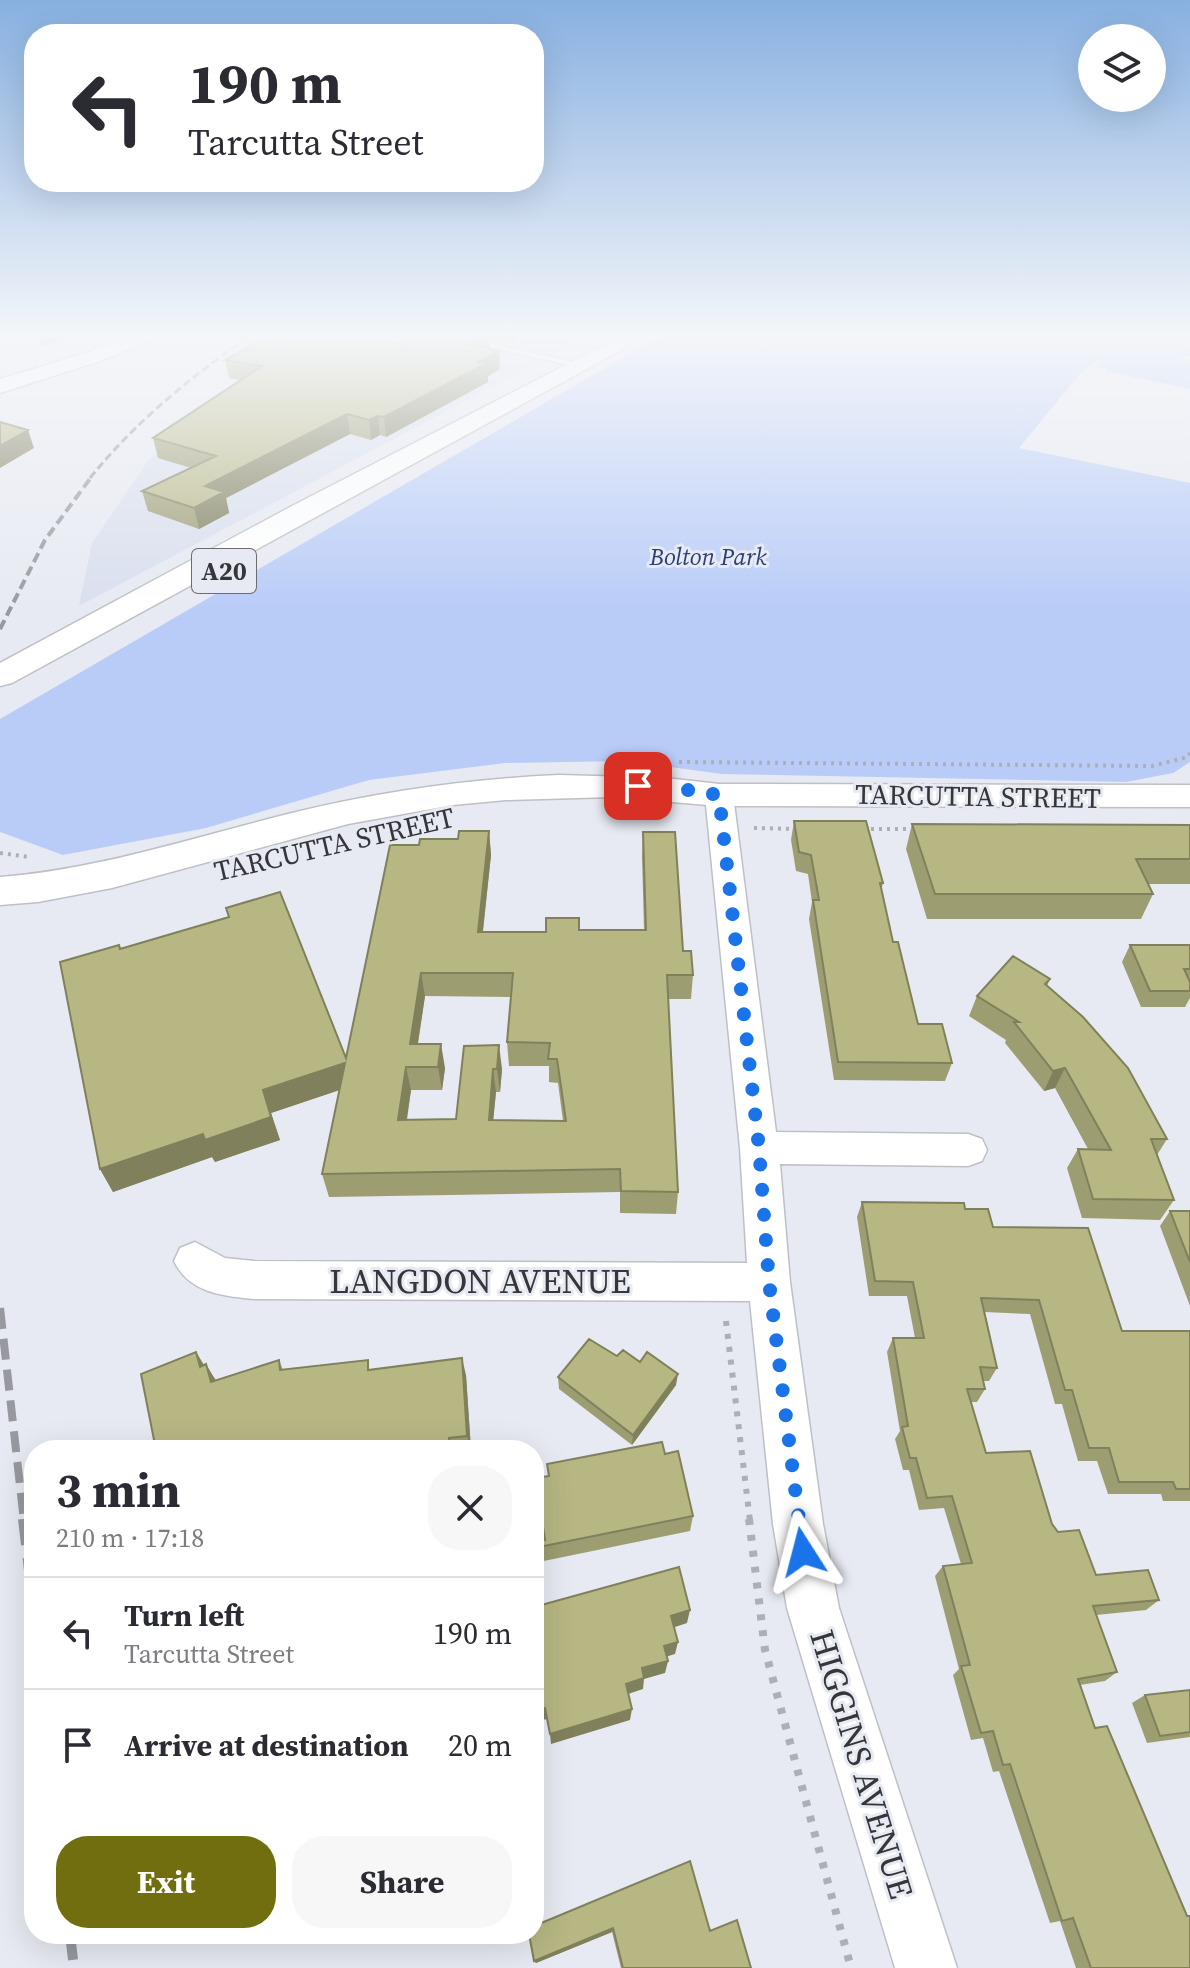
<!DOCTYPE html>
<html lang="en">
<head>
<meta charset="utf-8">
<style>
	:root { --surface:#fff; --page:#f7f7f7; --text:#2b2b33; --muted:#7c7c81; --line:#e1e1e2; --accent:#706e0e }
	body { margin:0; font-family:"Source Serif 4",serif; background:var(--page); color:var(--text); height:100vh; display:flex; flex-direction:column; font-size:30px; white-space:nowrap }
	* { box-sizing:border-box; margin:0 }
	p { font-size:26px; color:var(--muted) }
	.icon { flex:none; width:44px; height:44px; fill:none; stroke:currentColor; stroke-width:2; stroke-linecap:round; stroke-linejoin:round }
	.map { position:relative; flex:1; overflow:hidden }
	.panel { position:absolute; left:24px; top:1440px; width:520px; height:504px; display:flex; flex-direction:column; background:var(--surface); border-radius:32px; box-shadow:0 8px 32px #0002 }
	.panel>* { flex:none }
	.guide { position:absolute; left:24px; top:24px; width:520px; height:168px; border-radius:32px; box-shadow:0 8px 32px #0002; background:#fff; color:var(--text); overflow:hidden }
	.controls { position:absolute; left:1078px; top:24px; display:grid; gap:16px }
	.controls a { display:grid; place-items:center; width:88px; height:88px; border-radius:50%; background:var(--surface); box-shadow:0 8px 32px #0002; font-size:40px }
	.pin { position:absolute; display:grid; place-items:center; width:68px; height:68px; color:#fff; margin:-34px; border-radius:16px; box-shadow:0 4px 12px #0006 }
	.me { position:absolute; width:88px; margin:-44px; rotate:351deg; stroke-linejoin:round; filter:drop-shadow(0 0 6px #0008) }
	.turn { display:flex; align-items:center; gap:28px; height:168px; padding:0 32px; font-size:36px }
	.turn .icon { width:104px; height:104px; stroke-width:2.5 }
	.turn b { display:block; font-size:56px; line-height:68px }
	.round { display:grid; place-items:center; flex:none; width:84px; height:84px; border-radius:32px; background:var(--page) }
	.head { display:flex; align-items:center; justify-content:space-between; height:136px; padding:0 32px }
	h1 { font-size:48px; font-weight:700; line-height:60px }
	.button { display:flex; gap:16px; margin-top:auto; padding:16px 32px }
	.button a { flex:1; height:92px; border-radius:32px; background:var(--accent); color:#fff; font-size:32px; font-weight:700; line-height:92px; text-align:center }
	.button a+a { background:var(--page); color:var(--text) }
	ul { padding:0; list-style:none }
	li { display:flex; align-items:center; gap:24px; height:112px; padding:0 32px; border-top:2px solid var(--line) }
	li div { flex:1 }
	li b { display:block; font-size:30px }
	li em { font-style:normal }
	.map>svg:first-child { display:block }
</style>
</head>
<body>
<div class="map">
<svg width="1190" height="1968" viewBox="0 0 1190 1968">
	<rect width="100%" height="100%" fill="#e7eaf2"/>
	<path fill="#d9dfee" d="M353,335H590L79,606L92,543L150,458L325,349Z"/>
	<path fill="#b9ccf8" d="M662,335H1190V356L1183,355L1182,358L1190,360V389L1106,371L1108,369L1098,367L1103,361L1097,360L1078,376L1019,448L1190,483V762L1173,773L1126,782L722,774L626,761L505,763L369,780L206,828L63,855L0,832V719Z"/>
	<g fill="none" stroke-linecap="round" stroke-linejoin="round">
		<g stroke="#bdc0c7" stroke-width="3">
			<path id="service" d="M437,335H451L573,362L569,365Z"/>
		</g>
		<g stroke="#bdc0c7" stroke-width="3">
			<path id="minor" d="M719,786L729,789L733,795L776,1132L968,1134L982,1139L987,1150L982,1161L968,1166L780,1164L790,1282L823,1524L839,1608L957,1968H895L787,1608L773,1524L750,1301L254,1299C223,1296 189,1293 174,1261L180,1248L195,1242L225,1258L254,1261L747,1263L740,1148L705,795L709,789Z"/>
		</g>
		<g stroke="#bdc0c7" stroke-width="3">
			<path id="tertiary" d="M130,335H157L154,339L100,361L0,393V379L86,353Z
				M559,775L666,778L719,784L1190,785V807L719,806L613,797L506,800L453,805L348,824L112,888L38,902L0,905V877C102,869 197,836 296,812C383,791 470,779 559,775Z"/>
		</g>
		<g stroke="#bdc0c7" stroke-width="3">
			<path id="trunk" d="M624,335H649L12,683L0,686V663L292,506Z"/>
		</g>
		<path stroke="#adafb5" stroke-width="3" stroke-dasharray="2 3" stroke-linecap="butt" d="M0,338L9,335"/>
		<path stroke="#adafb5" stroke-width="4" stroke-dasharray="3 5" stroke-linecap="butt" d="M679,762L1152,766L1188,757L1190,753
			M754,828L797,829
			M863,829H917
			M0,853L29,857"/>
		<path stroke="#adafb5" stroke-width="6" stroke-dasharray="5 8" stroke-linecap="butt" d="M726,1321L750,1521"/>
		<path stroke="#adafb5" stroke-width="8" stroke-dasharray="6 10" stroke-linecap="butt" d="M749,1519L765,1650L851,1968"/>
		<use href="#service" fill="#fff" fill-rule="evenodd"/>
		<use href="#minor" fill="#fff" fill-rule="evenodd"/>
		<use href="#tertiary" fill="#fff" fill-rule="evenodd"/>
		<use href="#trunk" fill="#fff" fill-rule="evenodd"/>
		<path stroke="#97999f" stroke-width="3" stroke-dasharray="8 4" stroke-linecap="butt" d="M90,478C136,421 192,376 251,335"/>
		<path stroke="#97999f" stroke-width="4" stroke-dasharray="10 5" stroke-linecap="butt" d="M0,629L45,540L92,476"/>
		<path stroke="#97999f" stroke-width="8" stroke-dasharray="21 10" stroke-linecap="butt" d="M0,1308L24,1521"/>
		<path stroke="#97999f" stroke-width="10" stroke-dasharray="26 13" stroke-linecap="butt" d="M23,1519L34,1613
			M70,1934L74,1968"/>
	</g>
	<path fill="#9d9d72" fill-rule="evenodd" d="M405,335H520L503,343L489,340L490,349L500,369L488,376V382L386,437L380,435L371,440L350,434L226,498L229,513L199,529L148,511L142,491L191,468L158,458L153,438L240,380L229,378L225,360L339,343L361,342L406,345Z
		M794,821L883,883L881,891L893,942L918,1024L952,1063L945,1081L834,1080L809,919L812,902L808,874L796,871L791,840Z
		M912,824L1190,825V884H1148L1153,894L1141,919H927L906,849Z
		M489,831L491,855L483,932L644,930L642,856L643,832L683,951L693,975L691,999H668L678,1192L676,1214L620,1213V1192L329,1197L322,1174L340,1090L271,1113L280,1140L215,1162L212,1157L113,1192L100,1169L119,945L121,949L346,1058L419,845L458,839ZM425,996L511,997L507,1042L509,1066H549V1082L558,1083L563,1121L493,1120L496,1092H500L502,1069L464,1046L456,1119L407,1120L411,1090H442L445,1068L418,1044Z
		M1130,945H1190V998L1185,1007H1141L1122,962Z
		M1050,979L1047,986L1167,1139L1157,1155L1174,1200L1160,1220L1082,1218L1067,1168L1078,1149H1088L1055,1088L1044,1091L1005,1043L1006,1040L969,1016L977,996Z
		M862,1202L965,1209L993,1227L1122,1331H1190V1501H1163L1161,1494H1108L1097,1461H1078L1062,1404H1055L1030,1314L985,1312L997,1368L989,1381H983L985,1389L977,1402H971L986,1453L1052,1524L1058,1532L1096,1575L1159,1600L1146,1610L1096,1615L1117,1672L1105,1681L1080,1685L1095,1728L1190,1968H1076L1060,1921L1050,1923L999,1771L993,1772L983,1738L971,1740L953,1675L959,1669L935,1576L943,1566L961,1564L944,1508L919,1510L909,1470H903L895,1439L900,1431L887,1352L893,1338H915L907,1296H869L857,1217Z
		M1170,1211H1190V1306L1160,1226Z
		M196,1352L204,1365L216,1380L279,1360L283,1370H371L466,1375L471,1450H156Z
		M617,1356L640,1362L676,1385L632,1445L559,1389L558,1377Z
		M665,1454L693,1516L690,1531L534,1563V1534L544,1540L548,1476L547,1464Z
		M1190,1690V1737L1147,1743L1132,1703L1145,1695Z
		M534,1926L710,1931L751,1968H621L612,1932L536,1963L534,1961Z"/>
	<path fill="#80805c" d="M44,335H78L42,346L38,336Z
		M484,335H489L490,350L466,344Z
		M503,335H520L503,343Z
		M499,351L500,369L488,376V382L386,437L384,417Z
		M347,414L350,434L226,498L229,513L199,529L194,508L205,486Z
		M378,416L380,435L371,440L369,420Z
		M28,430L34,448L0,468V446Z
		M489,831L491,855L480,956L478,932Z
		M421,973L425,996L414,1067L410,1044Z
		M441,1044L445,1068L442,1090L438,1067Z
		M499,1045L502,1069L500,1092L497,1069Z
		M345,1063L351,1086L271,1113L280,1140L215,1162L212,1157L113,1192L100,1169L263,1090Z
		M406,1067L411,1090L403,1143L398,1120Z
		M1065,1068L1055,1088L1044,1091L1053,1071Z
		M493,1069L496,1092L491,1143L489,1120Z
		M196,1352L206,1369L200,1367Z
		M462,1358L466,1375L471,1450L467,1436Z
		M206,1364L216,1381L211,1382Z
		M678,1374L676,1385L632,1445L633,1435Z
		M690,1610L687,1623L669,1629L671,1616Z
		M678,1642L675,1654L662,1658L664,1646Z
		M668,1661L665,1673L644,1679L643,1689L625,1695L626,1684L642,1668Z
		M545,1708L547,1719L534,1722V1711Z
		M632,1709L630,1720L551,1744L550,1734Z
		M613,1928L612,1932L536,1963L534,1961Z"/>
	<path fill="#b7b784" stroke="#80805c" stroke-width="2" fill-rule="evenodd" d="M277,335L339,343L348,339L361,342L373,337L406,345L405,335H484L466,344L499,351L479,362L487,363L384,417L378,416L369,420L347,414L205,486L224,492L194,508L142,491L216,456L153,438L262,366L225,360L265,338Z
		M0,422L28,430L0,446Z
		M794,821H866L883,883H880L893,942H898L918,1024H942L952,1063L838,1062L813,900H819L811,855L799,852Z
		M912,824L1190,825V859H1136L1153,894H935Z
		M459,831H489L478,932H546V918H579V930H646L643,832H675L683,951H691L693,975H667L678,1192L621,1191L620,1169L322,1174L345,1063L263,1090L271,1117L205,1140L203,1134L100,1169L60,962L119,945L120,949L229,917L226,908L280,892L346,1058L390,845H419L420,839H458ZM421,973H513L507,1042L550,1043L548,1059H557L566,1121L489,1120L493,1069H497L499,1045L464,1046L456,1119L398,1120L406,1067H438L441,1044H410Z
		M1130,945H1190V969H1184L1190,982V991H1150Z
		M1013,956L1050,979L1045,984L1083,1017L1128,1068L1167,1139H1151L1174,1200L1093,1199L1078,1149L1111,1150L1065,1068L1053,1071L1014,1022H1019L977,996Z
		M862,1202L964,1203L965,1209H988L993,1227L1088,1228L1122,1331H1190V1489H1176L1173,1482H1119L1109,1448H1089L1072,1390H1065L1039,1300L981,1298L997,1368L980,1367L985,1389H967L986,1453L1030,1451L1052,1524L1058,1532L1079,1530L1096,1575L1148,1570L1159,1600L1093,1606L1117,1672L1078,1679L1095,1728L1107,1726L1187,1916H1190V1968H1091L1073,1918L1062,1921L1010,1764L1003,1765L993,1731L981,1733L961,1666L970,1665L943,1566L972,1563L952,1496L927,1498L916,1458H910L902,1427L908,1426L893,1338H924L913,1282L875,1281Z
		M1170,1211H1190V1262Z
		M589,1339L617,1356L623,1350L640,1362L647,1352L678,1374L633,1435L558,1377Z
		M196,1352L200,1367L206,1364L211,1382L279,1360L280,1370L368,1360V1370L462,1358L467,1436L449,1438V1450H156L141,1374Z
		M662,1442L665,1454L678,1451L693,1516L534,1548V1534L545,1540L536,1478L549,1476L547,1464Z
		M679,1567L690,1610L671,1616L678,1642L664,1646L668,1661L642,1668L644,1678L626,1684L632,1709L550,1734L545,1708L534,1711V1607Z
		M1190,1690V1732L1160,1736L1145,1695Z
		M690,1861L710,1931L737,1920L751,1968H623L613,1928L534,1961L529,1934H534V1926Z"/>
	<linearGradient id="sky" x2="0" y2="1"><stop stop-color="#87b0e1"/><stop offset="0.55" stop-color="#f4f6f9"/><stop offset="1" stop-color="#f4f6f9" stop-opacity="0"/></linearGradient>
	<rect width="1190" height="610" fill="url(#sky)"/>
	<g fill="none" stroke-linecap="round" stroke-linejoin="round">
		<path stroke="#1a73e8" stroke-width="14" stroke-dasharray="0 25.2" d="M638,786H662L719,795L759,1148L769,1282L803,1552"/>
	</g>
	<g text-anchor="middle" dominant-baseline="central" stroke-width="6" stroke-linejoin="round" paint-order="stroke">
		<g font-size="24" font-style="italic" fill="#2b3f78" stroke="#e7eaf2">
			<text x="708" y="556">Bolton Park</text>
		</g>
		<rect fill="#e7eaf2" stroke="#6a6c70" stroke-width="2" x="192" y="549" width="64" height="44" rx="6"/>
		<g font-size="26" font-weight="bold" fill="#353639">
			<text x="224" y="571">A20</text>
		</g>
		<g font-size="28" fill="#353639" stroke="#e7eaf2">
			<text transform="translate(978 796) rotate(1)">TARCUTTA STREET</text>
			<text transform="translate(334 844) rotate(-13)">TARCUTTA STREET</text>
		</g>
		<g font-size="34" fill="#353639" stroke="#e7eaf2">
			<text x="480" y="1281">LANGDON AVENUE</text>
			<text transform="translate(862 1764) rotate(73)">HIGGINS AVENUE</text>
		</g>
	</g>
</svg>
<div class="controls">
<a><svg class="icon" aria-label="layers" viewBox="0 0 24 24"><path d="M12 4l9 5-9 5-9-5zM3 14l9 5 9-5"/></svg></a>
</div>
<div class="pin" style="left:638px;top:786px;background:#d93025"><svg class="icon" aria-label="arrive" viewBox="0 0 24 24"><path d="M6 21V4h12l-3 4 3 4H6"/></svg></div>
<svg class="me" style="left:803px;top:1552px" viewBox="-20 -20 40 40"><path d="M0-17L14 15 0 8-14 15z" fill="#1a73e8" stroke="#fff" stroke-width="4"/></svg>
<div class="guide">
<div class="turn"><svg class="icon" aria-label="left" viewBox="0 0 24 24"><path d="M17 20v-9H6M10 6l-5 5 5 5"/></svg><div><b>190 m</b>Tarcutta Street</div></div>
</div>
<section class="panel">
<div class="head"><div><h1>3 min</h1><p>210 m · 17:18</p></div><a class="round"><svg class="icon" aria-label="close" viewBox="0 0 24 24"><path d="M6 6l12 12M18 6L6 18"/></svg></a></div>
<ul>
<li><svg class="icon" aria-label="left" viewBox="0 0 24 24"><path d="M17 20v-9H6M10 6l-5 5 5 5"/></svg><div><b>Turn left</b><p>Tarcutta Street</p></div><em>190 m</em></li>
<li><svg class="icon" aria-label="arrive" viewBox="0 0 24 24"><path d="M6 21V4h12l-3 4 3 4H6"/></svg><div><b>Arrive at destination</b></div><em>20 m</em></li>
</ul>
<div class="button"><a>Exit</a><a>Share</a></div>
</section>
</div>
</body>
</html>
